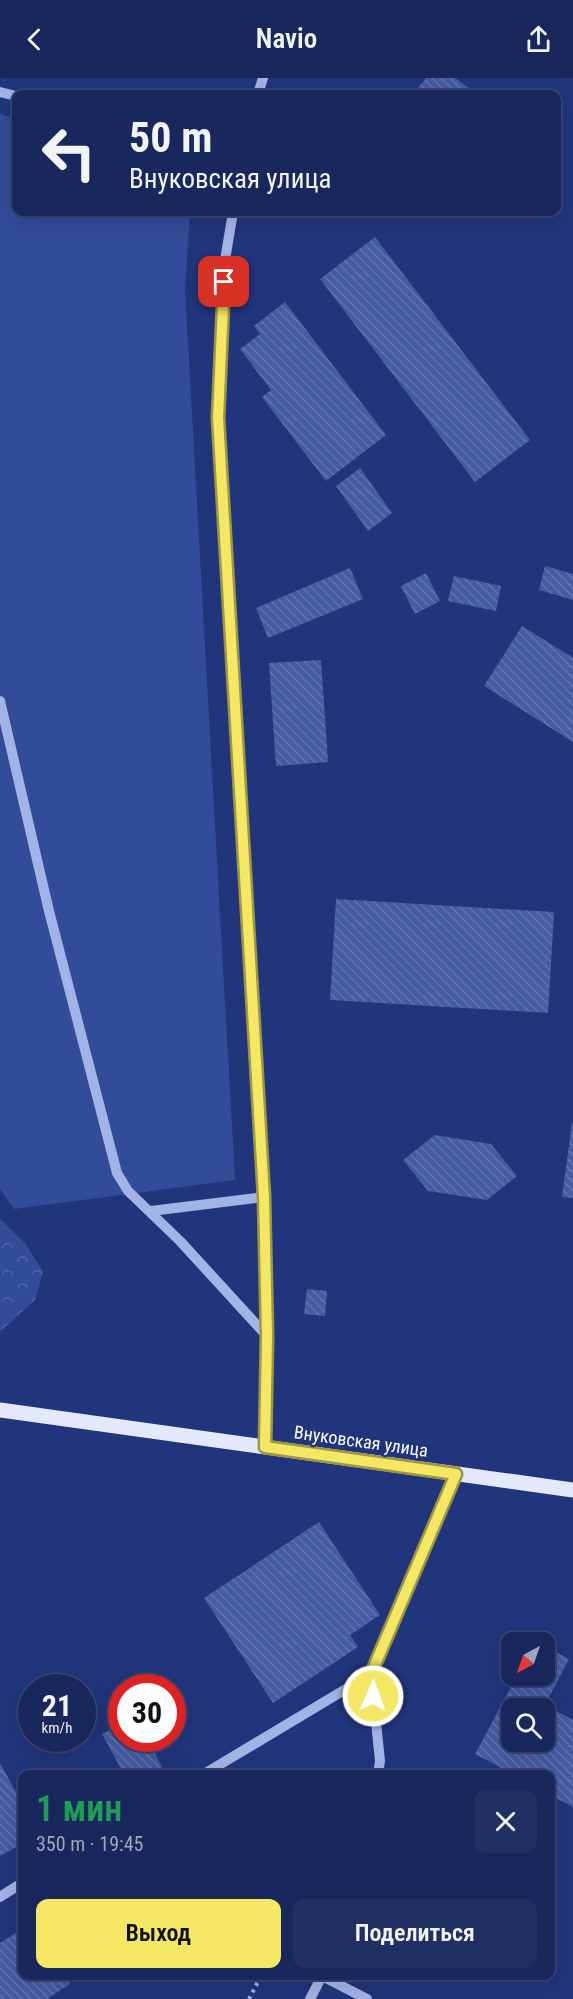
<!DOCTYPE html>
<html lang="ru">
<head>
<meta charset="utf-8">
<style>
	:root { --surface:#18285c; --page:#213062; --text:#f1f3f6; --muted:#9fa6bb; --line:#364472; --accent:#f3e763 }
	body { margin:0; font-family:"Roboto Condensed",sans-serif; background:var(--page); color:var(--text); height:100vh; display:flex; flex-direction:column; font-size:22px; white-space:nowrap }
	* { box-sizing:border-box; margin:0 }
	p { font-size:20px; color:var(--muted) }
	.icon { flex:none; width:33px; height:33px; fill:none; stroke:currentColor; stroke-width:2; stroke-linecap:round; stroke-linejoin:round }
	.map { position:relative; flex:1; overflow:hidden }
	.sheet { position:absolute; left:18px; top:1692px; width:537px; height:210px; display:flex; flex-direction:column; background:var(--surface); border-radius:12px; box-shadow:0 6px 24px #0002,0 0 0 2px var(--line) }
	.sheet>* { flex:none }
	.top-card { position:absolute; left:12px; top:12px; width:549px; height:126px; border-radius:12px; box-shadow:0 6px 24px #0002,0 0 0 2px var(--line); background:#18285c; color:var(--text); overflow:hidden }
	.needle { width:39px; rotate:220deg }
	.controls { position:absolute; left:501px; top:1554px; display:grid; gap:12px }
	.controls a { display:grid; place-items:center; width:54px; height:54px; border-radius:12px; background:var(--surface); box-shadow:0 6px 24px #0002,0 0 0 2px var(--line); font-size:30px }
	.speed { position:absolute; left:18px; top:1596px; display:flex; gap:12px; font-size:30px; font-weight:700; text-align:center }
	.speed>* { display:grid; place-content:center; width:78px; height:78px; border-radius:50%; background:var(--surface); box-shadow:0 6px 24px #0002,0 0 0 2px var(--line); line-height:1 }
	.speed small { font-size:15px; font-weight:400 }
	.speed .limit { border:9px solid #d22; background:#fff; color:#111 }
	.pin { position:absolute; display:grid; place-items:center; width:51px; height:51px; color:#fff; margin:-26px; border-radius:12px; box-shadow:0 3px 9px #0006 }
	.me { position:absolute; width:66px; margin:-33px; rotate:2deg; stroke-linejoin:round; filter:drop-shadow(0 0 4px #0008) }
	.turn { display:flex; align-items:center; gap:21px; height:126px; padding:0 18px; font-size:27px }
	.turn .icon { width:78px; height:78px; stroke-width:2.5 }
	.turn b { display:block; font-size:42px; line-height:51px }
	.round { display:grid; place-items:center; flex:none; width:63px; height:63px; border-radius:12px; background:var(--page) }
	.overview { display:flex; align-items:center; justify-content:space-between; height:102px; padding:0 18px }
	h1 { font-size:36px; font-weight:600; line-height:45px; color:#1e9e55 }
	.primary-button { display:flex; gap:12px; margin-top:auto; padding:12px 18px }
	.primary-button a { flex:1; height:69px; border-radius:12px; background:var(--accent); color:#111; font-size:24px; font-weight:600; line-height:69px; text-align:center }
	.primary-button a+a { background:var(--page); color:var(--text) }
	header { display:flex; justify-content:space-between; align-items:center; height:78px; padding:0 18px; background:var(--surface); font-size:27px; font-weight:600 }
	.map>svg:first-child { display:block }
</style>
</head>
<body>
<header><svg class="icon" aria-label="back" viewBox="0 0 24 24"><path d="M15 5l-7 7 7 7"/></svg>Navio<svg class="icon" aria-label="share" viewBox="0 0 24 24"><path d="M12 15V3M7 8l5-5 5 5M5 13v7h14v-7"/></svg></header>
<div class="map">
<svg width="573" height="1921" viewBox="0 0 573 1921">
	<defs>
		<pattern id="forest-crowns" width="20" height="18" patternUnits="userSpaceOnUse" patternTransform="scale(1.5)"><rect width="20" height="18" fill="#334c99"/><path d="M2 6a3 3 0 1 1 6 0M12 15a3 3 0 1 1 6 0" fill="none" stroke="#5267a8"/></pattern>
		<pattern id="building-back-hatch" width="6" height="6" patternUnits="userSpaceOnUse" patternTransform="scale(1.5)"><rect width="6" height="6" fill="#455ba2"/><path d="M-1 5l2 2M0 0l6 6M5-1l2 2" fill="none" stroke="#6174b0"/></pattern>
	</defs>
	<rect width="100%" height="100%" fill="#20357b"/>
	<path fill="url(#forest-crowns)" d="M0,1141L25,1165L43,1194L35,1222L0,1254Z"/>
	<path fill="#334c99" d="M0,36L16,41V134H190L185,212L235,1102L14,1131L0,1111Z"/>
	<path fill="url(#building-back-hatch)" fill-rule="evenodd" d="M426,0H455L477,16H413Z
		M375,159L530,362L475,404L320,201Z
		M285,224L386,357L326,403L262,319L271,312L240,271L260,256L254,248Z
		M360,390L392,435L368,453L336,408Z
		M545,488L573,496V522L539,512Z
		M350,490L363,521L268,560L256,530Z
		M426,495L440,523L415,536L401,508Z
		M454,498L501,508L496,533L448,523Z
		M522,548L573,580V664L484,608Z
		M321,582L328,684L276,688L269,585Z
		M336,821L554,834L548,935L330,922Z
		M572,1045H573V1120L562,1119Z
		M435,1057L491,1066L517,1098L487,1122L428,1113L403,1082Z
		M307,1211L327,1213L325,1238L304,1236Z
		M319,1444L380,1537L350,1557L358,1569L273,1625L204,1520Z
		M544,1568L569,1581L545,1627L573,1642V1729L550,1717V1696H513L475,1676L517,1598H544ZM512,1630H544V1664H512Z
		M122,1646V1660H147L162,1689L147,1696H124L102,1656Z
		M0,1685L22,1725V1766L0,1778Z
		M22,1851V1898H65L70,1906L47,1921H0V1865Z"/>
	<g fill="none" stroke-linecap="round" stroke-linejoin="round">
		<path stroke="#a2b3e6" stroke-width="4" stroke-dasharray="3 4.5" stroke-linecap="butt" d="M249,1921L261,1898"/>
		<path stroke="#a2b3e6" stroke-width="10" d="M0,14L16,18
			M258,16L263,0
			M233,134L225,182L218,340L264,1119L267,1258L265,1369
			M0,623L49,833L117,1095L128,1113L180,1163L267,1258
			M151,1133L264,1119
			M204,1696L371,1596
			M378,1696L380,1683L371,1596L456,1396
			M0,1819L22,1805
			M322,1898L367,1921
			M310,1921L322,1898"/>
		<path stroke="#e3e8fd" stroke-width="15" d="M0,1332L573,1412"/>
	</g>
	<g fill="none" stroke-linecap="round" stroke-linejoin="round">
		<g stroke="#9e9640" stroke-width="15">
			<path id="route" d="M224,204L218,340L264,1119L267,1258L265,1369L456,1396L371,1596L373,1618"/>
		</g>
		<use href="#route" stroke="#f3e763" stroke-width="10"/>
	</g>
	<g text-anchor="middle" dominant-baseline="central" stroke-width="5" stroke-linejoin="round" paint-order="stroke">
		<g font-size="18" fill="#fff" stroke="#20357b">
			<text transform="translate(361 1363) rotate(8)">Внуковская улица</text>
		</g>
	</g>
</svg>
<div class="controls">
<a><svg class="needle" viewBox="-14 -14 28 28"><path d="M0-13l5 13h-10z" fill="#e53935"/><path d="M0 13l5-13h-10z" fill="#9fa6bb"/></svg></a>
<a><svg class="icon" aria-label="search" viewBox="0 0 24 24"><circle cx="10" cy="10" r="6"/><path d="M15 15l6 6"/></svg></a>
</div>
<div class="speed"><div>21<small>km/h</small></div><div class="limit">30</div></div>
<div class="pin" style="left:224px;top:204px;background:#d93025"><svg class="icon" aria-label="arrive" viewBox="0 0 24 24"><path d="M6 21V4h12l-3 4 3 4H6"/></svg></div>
<svg class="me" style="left:373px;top:1618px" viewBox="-20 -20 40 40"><circle r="17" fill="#f3e763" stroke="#fff" stroke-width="3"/><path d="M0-11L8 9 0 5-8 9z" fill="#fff"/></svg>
<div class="top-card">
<div class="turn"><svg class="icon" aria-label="left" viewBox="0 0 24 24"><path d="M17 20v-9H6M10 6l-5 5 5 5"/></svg><div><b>50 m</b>Внуковская улица</div></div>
</div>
<section class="sheet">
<div class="overview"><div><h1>1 мин</h1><p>350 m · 19:45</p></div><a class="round"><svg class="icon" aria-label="close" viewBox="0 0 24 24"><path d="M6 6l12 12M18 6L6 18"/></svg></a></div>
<div class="primary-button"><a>Выход</a><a>Поделиться</a></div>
</section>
</div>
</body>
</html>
